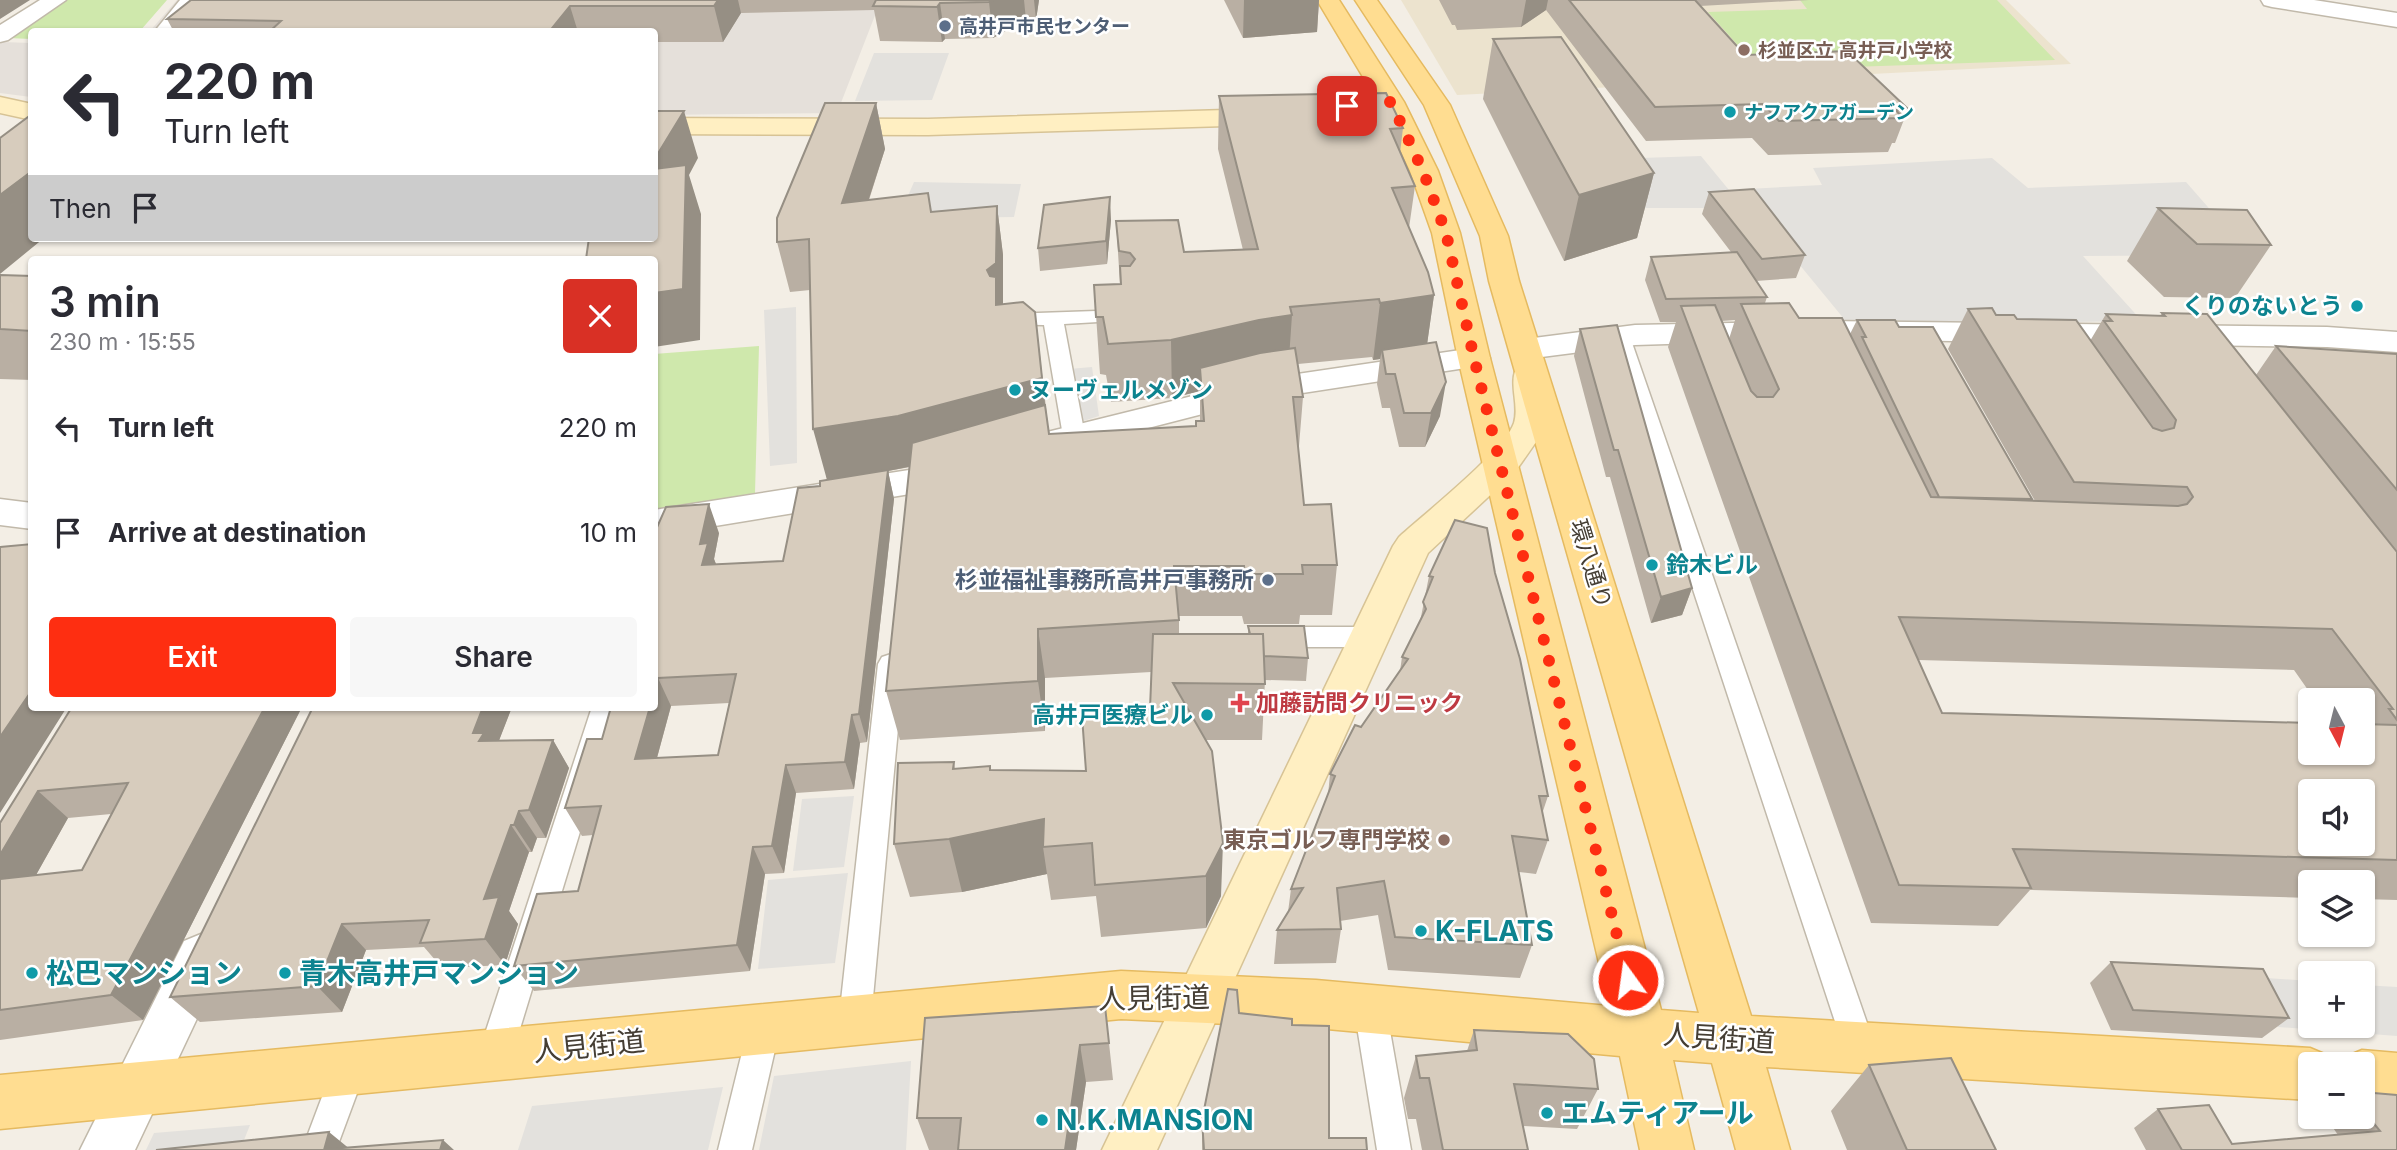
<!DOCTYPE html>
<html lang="en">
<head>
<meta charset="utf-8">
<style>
	:root { --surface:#fff; --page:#f7f7f7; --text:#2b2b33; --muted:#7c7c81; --accent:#fe2e11 }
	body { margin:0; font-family:Inter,"Noto Sans JP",sans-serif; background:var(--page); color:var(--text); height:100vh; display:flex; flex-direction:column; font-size:26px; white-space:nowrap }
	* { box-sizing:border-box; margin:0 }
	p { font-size:23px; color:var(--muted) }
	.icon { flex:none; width:38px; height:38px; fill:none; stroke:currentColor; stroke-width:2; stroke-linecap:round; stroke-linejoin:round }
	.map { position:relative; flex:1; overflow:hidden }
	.panel { position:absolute; left:28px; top:256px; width:630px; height:455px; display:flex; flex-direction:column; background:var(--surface); border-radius:7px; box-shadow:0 2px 5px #0004 }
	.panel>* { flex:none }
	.hud { position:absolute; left:28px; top:28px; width:630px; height:214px; border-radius:7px; box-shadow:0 2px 5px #0004; background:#fff; color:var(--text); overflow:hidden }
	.needle { width:46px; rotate:173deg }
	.buttons { position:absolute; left:2298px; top:688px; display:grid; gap:14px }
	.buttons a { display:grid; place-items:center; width:77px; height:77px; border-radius:7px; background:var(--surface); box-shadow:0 2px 5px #0004; font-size:35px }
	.pin { position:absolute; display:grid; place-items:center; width:60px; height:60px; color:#fff; margin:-30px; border-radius:14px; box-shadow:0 4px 10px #0006 }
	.me { position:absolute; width:77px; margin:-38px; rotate:346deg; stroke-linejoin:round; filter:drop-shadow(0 0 5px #0008) }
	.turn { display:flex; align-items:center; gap:24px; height:147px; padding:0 21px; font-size:32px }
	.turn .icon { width:91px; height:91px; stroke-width:2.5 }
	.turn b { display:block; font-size:49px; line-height:60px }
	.then { display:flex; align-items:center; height:66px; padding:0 21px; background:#0003; gap:14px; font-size:26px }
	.round { display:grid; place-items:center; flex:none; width:74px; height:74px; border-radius:7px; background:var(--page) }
	.overview { display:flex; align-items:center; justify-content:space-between; height:119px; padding:0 21px }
	h1 { font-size:42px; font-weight:600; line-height:52px }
	.action { display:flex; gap:14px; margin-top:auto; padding:14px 21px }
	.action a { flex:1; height:80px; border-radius:7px; background:var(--accent); color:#fff; font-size:28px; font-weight:600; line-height:80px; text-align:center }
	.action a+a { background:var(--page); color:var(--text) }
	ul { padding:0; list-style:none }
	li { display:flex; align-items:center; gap:21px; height:105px; padding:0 21px }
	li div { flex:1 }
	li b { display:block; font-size:26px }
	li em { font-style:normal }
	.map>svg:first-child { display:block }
</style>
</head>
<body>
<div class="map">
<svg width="2397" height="1150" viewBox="0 0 2397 1150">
	<rect width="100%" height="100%" fill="#f3eee5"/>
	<path fill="#e5e0da" d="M177,0H881L837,113L655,115L654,32H149Z
		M2,42L31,43V97L0,93V44Z"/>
	<path fill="#ece3ce" d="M1401,0H2006L2071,64L1457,95Z"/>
	<path fill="#cfe8ac" d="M67,0H167L140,31L32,32L31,39L8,38Z
		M1800,0H1997L2055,60L1760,70L1708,12L1807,9Z
		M759,346L755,493L655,510L654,354Z"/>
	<path fill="#e3e1dd" d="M874,53H949L932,100L855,101Z
		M1701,156L1729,190L1822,185L1813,168L1992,158L2028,188L2186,182L2250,255L2083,256L2142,321L1849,325L1753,208H1640L1611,159Z
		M914,182L1021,184L1014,217L872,219L904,205Z
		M796,307L797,463L770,466L764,310Z
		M1092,367L1099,416L1077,423L1069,369Z
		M854,796L844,867L793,871L802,799Z
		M848,873L835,963L758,969L768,880Z
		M2252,977L2310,981V1026H2362L2363,985L2397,987V1036L2278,1027Z
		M911,1061L906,1150H759L774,1076Z
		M723,1087L708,1150H518L532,1106Z
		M250,1125L240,1150H146L154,1133Z"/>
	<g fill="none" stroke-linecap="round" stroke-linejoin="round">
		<g stroke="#c1b9aa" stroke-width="3">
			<path id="lane" d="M180,0H195L169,32H154Z
				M1125,310L1132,312L1135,316L1132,320L1064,324L1085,436L1082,441H1066L1063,436L1044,325L999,324L996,320L999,316L1006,314Z
				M1620,331L1627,333L1630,337L1876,1049L1872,1060L1860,1065L1848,1060L1844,1049L1610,337L1613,333Z
				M1273,627H1370L1379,630L1383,637L1379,644L1370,647H1273L1264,644L1260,637L1264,630Z
				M891,654L900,657L904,664L871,1019L866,1030L855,1034L844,1030L839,1019L878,664L882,657Z
				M592,707H618L512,1055L507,1066L495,1071L483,1066L478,1055Z
				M1370,993L1381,997L1386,1008L1411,1150H1377L1354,1008L1359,997Z
				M764,1012L776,1017L780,1028L752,1150H718L748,1028L752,1017Z
				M349,1053L361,1057L366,1069L336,1150H302L337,1057Z"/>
		</g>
		<g stroke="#c1b9aa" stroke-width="3">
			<path id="street" d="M40,0H66L8,40L0,42V25Z
				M2261,0H2314L2397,13V27L2272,7L2264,5Z
				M1825,321L2327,327L2397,332V352L2327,347L1825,339L1635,345L1526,359L1515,356L1510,349L1515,342L1526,339L1635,325Z
				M1474,348L1485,351L1490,358L1485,365L1257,400L1043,455L1031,452L1026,444L1031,436L1257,380Z
				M958,456L971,460L976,468L971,476L910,494L654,536V510L909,470Z
				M0,499L32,503V529L0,525Z
				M201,934L218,941L226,957L135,1150H80L184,941Z"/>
		</g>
		<g stroke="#d7c395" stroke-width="3">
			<path id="secondary" d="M0,97L32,104V120L0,113Z
				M1272,105L1281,108L1285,113L1281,118L1226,126L928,135L654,134V118L928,119L1226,110Z
				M1530,362L1542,365L1546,372L1548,424L1543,432L1515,472L1428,553L1157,1150H1102L1393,546L1399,537C1423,515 1505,450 1514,423C1520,404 1507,382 1518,365Z"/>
		</g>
		<g stroke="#e5ba60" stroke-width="3">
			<path id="primary" d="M1317,0H1339L1404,102L1438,171L1460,233L1490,358L1661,1010L1699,1013L1489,281L1480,236L1424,105L1355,0H1377L1450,105L1508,236L1519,281L1751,1016L2310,1048L2329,1056L2332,1064H2310V1100L1766,1067L1790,1150H1736L1712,1063L1673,1060L1694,1150H1640L1620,1056L1316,1028L1121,1019L0,1129V1075L1121,971L1316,980L1609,1006L1458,358L1432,233L1410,171L1378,102Z
				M2362,1050L2397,1053V1105L2362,1102V1064H2341L2343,1058Z"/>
		</g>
		<use href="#lane" fill="#fff" fill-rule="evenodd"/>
		<use href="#street" fill="#fff" fill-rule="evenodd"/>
		<use href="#secondary" fill="#ffefc2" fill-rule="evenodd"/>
		<use href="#primary" fill="#ffdd91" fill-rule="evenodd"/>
	</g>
	<path fill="#b9afa3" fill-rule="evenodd" d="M191,0H1039L1036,20H1026L993,38L945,39L942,42L880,41L874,10L741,13L723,42H654V32H174L167,19Z
		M1224,0H1319L1317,32L1243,38Z
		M1439,0H1809L1700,6L1745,55L1908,109L1895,143H1892L1888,152L1768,155L1752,138L1646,141L1546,10L1521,27L1457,30L1455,25H1452Z
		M1493,39L1654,173L1637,238L1564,261L1483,99Z
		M1219,96L1403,128L1400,153L1415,186L1409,228L1434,295L1427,344L1440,416L1425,447H1399L1390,408H1382L1377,384L1380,359L1373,360L1372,357L1298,364L1303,397L1299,446L1298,447L1304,505L1337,565L1332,615H1300L1299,624H1244L1242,616H1179V634H1248V626L1308,658L1306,681L1265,680L1262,740H1206L1221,896L1206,928L1101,937L1096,896L1051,900L1047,874L962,892L910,897L894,844L954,762L955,769L990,766L991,770L1086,771L1150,709L1151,672L1045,678V731L900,740L886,691L910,467L888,471L894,499L867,742L860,743L854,789L796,793L784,873L765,874L750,971L534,991L514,966L578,891L593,835L582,836L565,808L602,739L654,707V534L719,533L714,559L716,564L783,561L820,486L827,480L810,290L790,292L777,242L876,103L885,149L869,200L931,212L997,206L1003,255V304L1035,312L1049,434L1196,426L1200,421V391L1172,398L1111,402L1106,375L1100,374L1094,285L1120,284L1116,221L1184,252L1243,250L1218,149ZM729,703L718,755L657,758L671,706Z
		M1709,192L1805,255L1796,278L1756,281L1767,297L1765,303L1799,318L1850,334L1857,320L1899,327L2032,499L2031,501H2035L1948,349L1968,309L2017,319L2090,341L2106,314L2160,316L2162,313L2256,375L2276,346L2397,354V900L2362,899V882H2310V898L2030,890L1998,926L1871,923L1668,347L1676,322H1660L1645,280L1651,257L1731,252L1702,214ZM1735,320L1729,339L1721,321ZM1918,660L2294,670L2315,700H2362V752L1942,713Z
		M2158,208L2271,245L2235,298L2164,297L2127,261Z
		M1111,220L1107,264L1040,271L1038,248Z
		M0,275L32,276V380L0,379Z
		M1580,329L1692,588L1682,615L1651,623L1610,477H1606L1574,356Z
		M1495,573L1548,796L1542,814L1548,840L1536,874L1519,872L1532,945L1520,978L1388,970L1378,915L1340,921L1341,929L1336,963L1274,964L1277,930L1288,912L1291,889L1328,795L1330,774L1400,671L1402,657L1420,622L1429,576Z
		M72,707H302L143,1020L0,1040V823ZM111,814L82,870L36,875L68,818Z
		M313,707H512L499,740H553L569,768L546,838H537L532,852H529L509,911L518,924L505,965L442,968L424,947L366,950L342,1012L200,1022L170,997Z
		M2111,962L2289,1018L2262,1038L2111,1030L2090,983Z
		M1105,1006L1113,1080L1086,1082L1076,1150H929L917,1118Z
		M1239,1013L1292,1025L1329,1138L1367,1150H1202V1120Z
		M1474,1030L1598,1089L1577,1129L1523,1126L1528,1150H1422L1416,1119H1408L1404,1098L1416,1056L1467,1051Z
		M1869,1065L1996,1150H1847L1831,1111Z
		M2362,1092L2397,1150H2146L2134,1128L2158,1109L2232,1144L2338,1135L2325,1116H2362Z"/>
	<path fill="#968f84" d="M0,0H30L0,19Z
		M718,0H738L741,13L723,42L714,6Z
		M994,0H1024L1026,20L993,38L989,2Z
		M1034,0H1039L1036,20Z
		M1244,0H1319L1317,32L1243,38Z
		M1526,0H1548L1546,10L1521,27Z
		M940,3L945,39L942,42L937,7Z
		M570,6L578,32H549Z
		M876,103L885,149L852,251L842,203Z
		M684,111L698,158L689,175L701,214L700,340L654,347V160Z
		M32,171V238H44L0,274V195Z
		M1654,173L1637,238L1564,261L1579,195Z
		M1110,197L1111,220L1107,264L1106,241Z
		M997,206L1003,255V327L987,270Z
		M1434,295L1426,352L1382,350L1380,359L1373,360L1380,303Z
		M1292,315L1288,373L1200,368V391L1172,398L1171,340L1259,320Z
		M1042,378L1048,429L908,467L888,471L894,499L867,742L859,714L827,480L813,429Z
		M1446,382L1440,416L1425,447L1431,413Z
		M709,504L719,533L714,559L719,572L702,565L700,544Z
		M1692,588L1682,615L1651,623L1661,597Z
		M1038,629L1045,678V731L1038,681Z
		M658,678L671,706L649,787L635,759L650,707H654V690Z
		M32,690V707H67L0,813V737Z
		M265,707H302L143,1020L111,995Z
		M483,707H512L495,751L497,769L473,733Z
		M852,715L860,743L854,789L845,762Z
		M553,740L569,768L546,838L529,810Z
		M786,765L796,793L784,873L772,846Z
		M38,791L68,818L18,907L0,893V855Z
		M519,811L537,838L532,852L514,825Z
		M1044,819L1043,847L1047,874L962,892L949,839Z
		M511,825L529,852L509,911L518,924L505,965L485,939L484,899Z
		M1223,843L1221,896L1206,928V876Z
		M753,847L765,874L750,971L737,945Z
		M342,924L366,950L342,1012L317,986Z
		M1080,1045L1086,1082L1076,1150H1065Z
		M329,1132L351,1150H324Z
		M443,1140L454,1150H440Z"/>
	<path fill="#d7ccbd" stroke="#968f84" stroke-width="2" fill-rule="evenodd" d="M191,0H718L714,6H570L549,32H269L281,21L167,19Z
		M876,0H994L989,2L940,3L937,7L873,6Z
		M1569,0H1695L1745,55L1847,51L1908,109L1896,110L1902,118L1779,121L1763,104L1655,107Z
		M1561,37L1654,173L1579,195L1493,39Z
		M1386,93L1403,128L1390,129L1415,186L1392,188L1428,272L1434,295L1380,303L1379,299L1290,307L1292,315L1259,320L1171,340L1108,344L1103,317H1096L1094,285L1121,284L1120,266H1130L1135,259L1130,253L1119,251L1116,221L1178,220L1184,252L1258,249L1219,96Z
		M825,103H876L842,203L928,193L931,212L997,206L996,263L987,270L990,276L996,277V305L1023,302L1035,312L1042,378L898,416L813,429L809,239L777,242V218Z
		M654,111H684L654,160Z
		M32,114V171L0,195V138Z
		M686,165L683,289L654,293V259H586L589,238H654V169Z
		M1754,189L1805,255L1762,259L1709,192Z
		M1110,197L1106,241L1038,248L1044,205Z
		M2158,208L2247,210L2271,245L2197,244Z
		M1737,252L1767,297L1666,299L1651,257Z
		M0,275L32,276V331L0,329Z
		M1789,303L1799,318H1842L1931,497L2178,506L2187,504L2193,497L2187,487L2074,482L1968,309L1992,308L1996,315H2014L2017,319L2076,320L2153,428L2162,431L2174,428L2176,420L2104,321H2112L2106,314L2165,316L2162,313L2207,314L2397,552V720L2389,709H2393L2332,629L1899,617L1942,713L2310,723V752H2362V724L2397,725V860L2013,849L2031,888L1899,885L1681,306L1715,305L1751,391L1757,397H1773L1779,389L1741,304ZM2310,791H2362V844H2310Z
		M1857,320H1895L1899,327H1933L2032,499L1939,497L1862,337H1866Z
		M1617,325L1692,588L1661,597L1618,450H1614L1580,329Z
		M1436,342L1446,382L1431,413H1404L1395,374H1386L1382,350Z
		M2276,346L2397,354V490Z
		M1295,348L1303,397H1293L1304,505L1331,504L1337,565H1302L1303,574H1245L1244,566H1174L1179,620L1038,629V681L886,691L912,443L1045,405L1049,434L1196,426V421H1204L1200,368L1260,353Z
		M888,470L859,714L852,715L845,762L786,765L772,846L753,847L737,945L514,966L537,894L578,891L601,806L565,808L587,739H602L611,707H650L635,759L718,755L736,674L658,678L654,690V534L666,507L709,504L700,544L708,543L702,565L783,561L798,488L820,486V481Z
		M1455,520L1487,528L1495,573L1520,659L1548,796H1539L1548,840L1512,836L1532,945L1395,937L1384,881L1337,888L1341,929L1277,930L1303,888L1291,889L1335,776L1330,774L1355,725L1361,727L1408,659L1402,657L1426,609L1423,602L1433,577L1429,576Z
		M32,544V690L0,737V547Z
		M1248,626H1304L1308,658L1264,656L1263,634H1250Z
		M1153,634H1263L1265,684L1173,683L1212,751L1223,843L1206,876L1095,885L1092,843L1043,847L1044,819L949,839L894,844L898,763L954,762L953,769L990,766V770L1086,771L1082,716L1150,709Z
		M72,707H265L111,995L0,1010V879L82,870L128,783L38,791L0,855V823Z
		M313,707H483L473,733H484L479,741L553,740L529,810L519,811L514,825H511L484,899L499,897L485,939L420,943L429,920L342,924L317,986L170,997Z
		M2111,962L2263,969L2289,1018L2133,1010Z
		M1228,989L1237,990L1239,1013L1292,1019V1025L1329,1026V1138H1366L1367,1150H1204L1202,1120Z
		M1105,1006L1109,1043L1080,1045L1065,1150H958L961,1118H917L925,1018Z
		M1474,1030L1568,1034L1594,1059L1598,1089L1514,1084L1528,1150H1443L1429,1078H1420L1416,1056L1477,1050Z
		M1951,1058L1996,1150H1907L1869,1065Z
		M2362,1092L2397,1095V1150H2182L2158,1109L2209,1105L2232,1144L2380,1131L2362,1109Z
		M329,1132L324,1150H156Z
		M443,1140L440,1150H330V1149Z"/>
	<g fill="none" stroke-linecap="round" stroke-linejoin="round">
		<path stroke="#fe2e11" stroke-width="12" stroke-dasharray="0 21.6" d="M1347,106L1391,102L1423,171L1446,233L1474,358L1628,980"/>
	</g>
	<g fill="#5c6f8a" stroke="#fff" stroke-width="2.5">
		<circle cx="945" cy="26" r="7"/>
		<circle cx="1268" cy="580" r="7"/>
	</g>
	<g fill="#8d6e63" stroke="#fff" stroke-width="2.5">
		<circle cx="1744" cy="50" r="7"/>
		<circle cx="1444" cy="840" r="7"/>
	</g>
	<g fill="#0f9aa8" stroke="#fff" stroke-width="2.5">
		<circle cx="1730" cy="112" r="7"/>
		<circle cx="2357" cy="306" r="7"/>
		<circle cx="1015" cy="390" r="7"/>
		<circle cx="1652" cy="565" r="7"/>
		<circle cx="1207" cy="715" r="7"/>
		<circle cx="1421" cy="931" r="7"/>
		<circle cx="32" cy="973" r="7"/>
		<circle cx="285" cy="973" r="7"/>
		<circle cx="1547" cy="1113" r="7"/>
		<circle cx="1042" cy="1120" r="7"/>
	</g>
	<path fill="#e0444e" stroke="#fff" stroke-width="2.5" d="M1236.5 692.5h7v7h7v7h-7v7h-7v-7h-7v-7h7z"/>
	<g text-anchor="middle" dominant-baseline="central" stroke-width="5" stroke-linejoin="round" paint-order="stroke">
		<g font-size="19" font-weight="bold" fill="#4e5e75" stroke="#fff" text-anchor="start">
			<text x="959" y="26">高井戸市民センター</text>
		</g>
		<g font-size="19" font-weight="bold" fill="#785e54" stroke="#fff" text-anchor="start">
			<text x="1758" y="50">杉並区立 高井戸小学校</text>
		</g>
		<g font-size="19" font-weight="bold" fill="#0d838f" stroke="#fff" text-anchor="start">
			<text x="1744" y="112">ナフアクアガーデン</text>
		</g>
		<g font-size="23" font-weight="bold" fill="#0d838f" stroke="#fff" text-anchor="end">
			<text x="2343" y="306">くりのないとう</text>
			<text x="1029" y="390" text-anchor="start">ヌーヴェルメゾン</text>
			<text x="1666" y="565" text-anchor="start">鈴木ビル</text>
			<text x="1193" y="715">高井戸医療ビル</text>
		</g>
		<g font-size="23" fill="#453e34" stroke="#fff">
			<text transform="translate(1591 564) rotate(73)">環八通り</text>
		</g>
		<g font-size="23" font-weight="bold" fill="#4e5e75" stroke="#fff" text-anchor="end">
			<text x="1254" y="580">杉並福祉事務所高井戸事務所</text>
		</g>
		<g font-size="23" font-weight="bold" fill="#be3a42" stroke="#fff" text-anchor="start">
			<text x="1256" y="703">加藤訪問クリニック</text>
		</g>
		<g font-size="23" font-weight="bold" fill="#785e54" stroke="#fff" text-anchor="end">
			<text x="1430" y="840">東京ゴルフ専門学校</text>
		</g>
		<g font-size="28" font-weight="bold" fill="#0d838f" stroke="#fff" text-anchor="start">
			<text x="1435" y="931">K-FLATS</text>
			<text x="46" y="973">松巴マンション</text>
			<text x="299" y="973">青木高井戸マンション</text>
			<text x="1561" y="1113">エムティアール</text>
			<text x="1056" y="1120">N.K.MANSION</text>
		</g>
		<g font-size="28" fill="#453e34" stroke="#fff">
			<text transform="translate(1154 998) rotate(-1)">人見街道</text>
			<text transform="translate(1719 1038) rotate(4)">人見街道</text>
			<text transform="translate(589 1046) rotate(-6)">人見街道</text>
		</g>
	</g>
</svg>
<div class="buttons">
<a><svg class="needle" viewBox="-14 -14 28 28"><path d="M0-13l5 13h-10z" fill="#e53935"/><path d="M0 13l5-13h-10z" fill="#7c7c81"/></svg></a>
<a><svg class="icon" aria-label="sound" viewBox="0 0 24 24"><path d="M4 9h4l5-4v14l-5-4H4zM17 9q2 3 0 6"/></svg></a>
<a><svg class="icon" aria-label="layers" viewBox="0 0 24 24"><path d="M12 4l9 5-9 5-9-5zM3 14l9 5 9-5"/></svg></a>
<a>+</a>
<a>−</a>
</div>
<div class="pin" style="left:1347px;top:106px;background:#d93025"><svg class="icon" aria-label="arrive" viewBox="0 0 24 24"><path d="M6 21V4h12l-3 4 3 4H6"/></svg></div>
<svg class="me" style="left:1628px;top:980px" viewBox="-20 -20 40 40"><circle r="17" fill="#fe2e11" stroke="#fff" stroke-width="3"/><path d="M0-11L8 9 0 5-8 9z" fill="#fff"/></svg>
<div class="hud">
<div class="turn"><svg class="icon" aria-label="left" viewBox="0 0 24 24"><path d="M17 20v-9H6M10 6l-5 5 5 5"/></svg><div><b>220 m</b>Turn left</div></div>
<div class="then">Then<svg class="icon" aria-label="arrive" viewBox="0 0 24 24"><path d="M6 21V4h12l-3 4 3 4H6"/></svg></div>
</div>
<section class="panel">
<div class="overview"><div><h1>3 min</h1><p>230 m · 15:55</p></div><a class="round" style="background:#d93025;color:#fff"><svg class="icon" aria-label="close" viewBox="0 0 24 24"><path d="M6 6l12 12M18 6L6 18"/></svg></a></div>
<ul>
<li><svg class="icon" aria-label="left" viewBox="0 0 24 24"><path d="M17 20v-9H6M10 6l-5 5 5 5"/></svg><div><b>Turn left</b></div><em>220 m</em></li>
<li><svg class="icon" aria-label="arrive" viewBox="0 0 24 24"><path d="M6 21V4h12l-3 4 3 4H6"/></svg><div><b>Arrive at destination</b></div><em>10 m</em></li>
</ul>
<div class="action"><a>Exit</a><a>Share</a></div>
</section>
</div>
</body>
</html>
